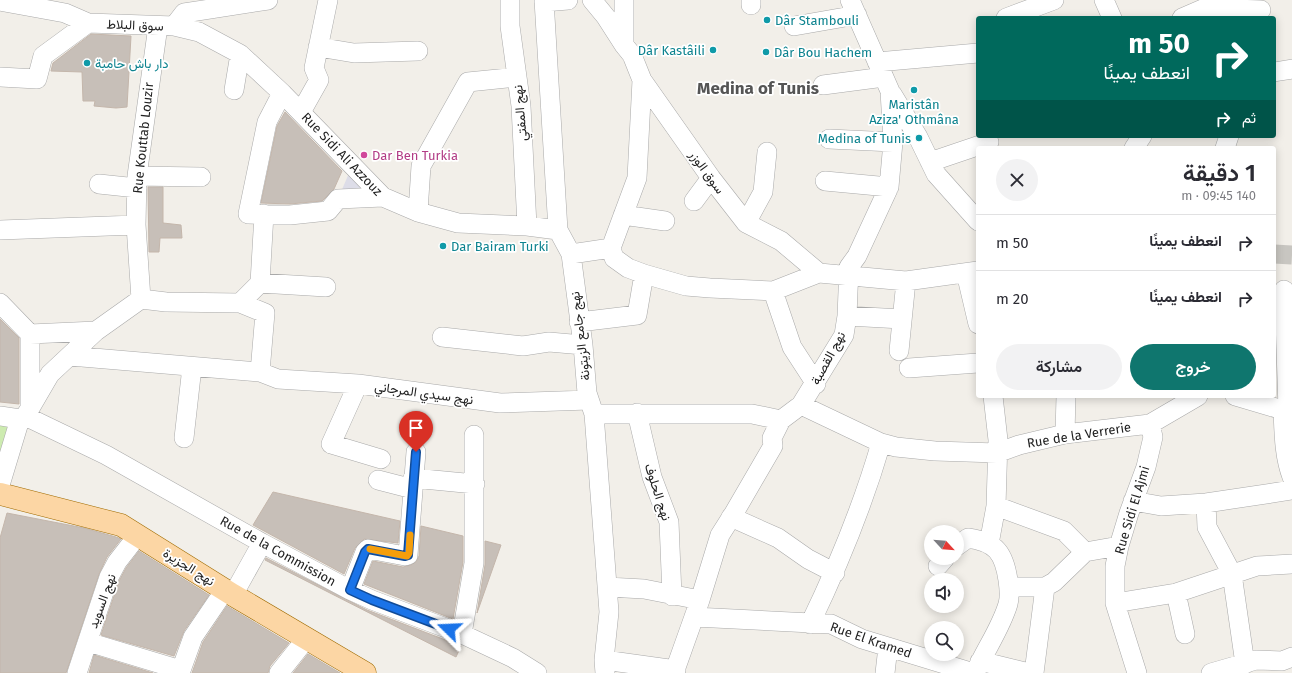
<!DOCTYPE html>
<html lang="ar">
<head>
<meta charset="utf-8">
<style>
	:root { --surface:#fff; --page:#f2f2f3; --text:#2b2b33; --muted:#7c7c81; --line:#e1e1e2; --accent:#0f766e }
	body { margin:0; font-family:"Fira Sans",Vazirmatn,sans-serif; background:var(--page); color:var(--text); direction:rtl; height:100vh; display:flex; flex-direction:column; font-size:15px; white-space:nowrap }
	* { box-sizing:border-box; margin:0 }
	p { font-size:13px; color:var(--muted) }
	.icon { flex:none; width:22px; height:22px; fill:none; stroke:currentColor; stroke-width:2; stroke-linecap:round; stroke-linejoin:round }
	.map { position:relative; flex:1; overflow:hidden; direction:ltr }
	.sheet { position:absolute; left:976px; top:146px; width:300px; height:252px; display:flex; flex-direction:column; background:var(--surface); border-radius:4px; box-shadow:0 2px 10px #0003; direction:rtl }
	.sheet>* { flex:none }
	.hud { position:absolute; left:976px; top:16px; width:300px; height:122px; border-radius:4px; box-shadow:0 2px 10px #0003; direction:rtl; background:#00695c; color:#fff; overflow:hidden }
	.needle { width:26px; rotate:116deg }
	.controls { position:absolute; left:924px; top:525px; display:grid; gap:8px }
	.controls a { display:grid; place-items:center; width:40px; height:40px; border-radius:50%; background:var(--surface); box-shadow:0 2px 10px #0003; font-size:20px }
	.pin { position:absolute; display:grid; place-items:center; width:34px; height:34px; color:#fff; margin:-41px -17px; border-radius:50% 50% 50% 0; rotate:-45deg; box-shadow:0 0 4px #0007 }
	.pin .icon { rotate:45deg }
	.me { position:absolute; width:44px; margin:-22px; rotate:291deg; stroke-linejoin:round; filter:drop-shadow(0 0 3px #0008) }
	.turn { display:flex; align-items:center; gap:14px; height:84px; padding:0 20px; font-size:18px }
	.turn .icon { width:52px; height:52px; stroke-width:2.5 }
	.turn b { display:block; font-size:28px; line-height:34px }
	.then { display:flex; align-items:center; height:38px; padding:0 20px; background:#0003; gap:8px; font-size:15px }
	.round { display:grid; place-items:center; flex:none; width:42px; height:42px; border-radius:21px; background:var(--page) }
	.summary { display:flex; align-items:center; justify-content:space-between; height:68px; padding:0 20px }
	h1 { font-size:24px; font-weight:600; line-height:30px }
	.cta { display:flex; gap:8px; margin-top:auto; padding:8px 20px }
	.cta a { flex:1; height:46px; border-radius:24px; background:var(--accent); color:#fff; font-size:16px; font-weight:600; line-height:46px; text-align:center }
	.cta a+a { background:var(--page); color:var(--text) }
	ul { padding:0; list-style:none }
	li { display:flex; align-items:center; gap:12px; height:56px; padding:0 20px; border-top:1px solid var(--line) }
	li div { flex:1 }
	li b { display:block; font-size:15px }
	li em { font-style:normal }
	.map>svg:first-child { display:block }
</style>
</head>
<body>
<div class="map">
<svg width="1292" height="673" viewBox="0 0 1292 673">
	<rect width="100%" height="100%" fill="#f2efe9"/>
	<path fill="#cdebb0" d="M0,420L18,423L0,467Z"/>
	<path fill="#dddde8" d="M352,166L383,197L338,199Z"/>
	<path fill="#c7bfb8" stroke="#c4b6ab" d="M91,34L131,36L127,107L116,108L94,106L95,101H83L82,72L51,71L53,63Z
		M285,112L342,171L334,189L322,201L290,204L261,203L277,126Z
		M148,187H163V223L181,225L182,238H160L159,252H149Z
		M0,319L19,338V404L0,402Z
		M273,492L400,521L398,543L364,539L355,548L344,574L253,525Z
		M7,513L84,528L116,537L121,539L107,557L99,574L66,673H0V538Z
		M421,526L463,536V562L453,619L364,584L373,561L403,567L411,565L416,562L419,556Z
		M485,541L501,545L477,613L485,565Z
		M139,551L209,595L184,631L174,656L101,635L119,581L126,568Z
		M266,558L367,610L461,646L456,657L265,560Z
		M227,606L289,643L270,666L268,673H192L203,642Z
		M308,654L340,673H293Z
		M94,655L153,673H89Z"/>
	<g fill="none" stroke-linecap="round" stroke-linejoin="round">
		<path stroke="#c8c6c1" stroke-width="19" stroke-dasharray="19 10" stroke-linecap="butt" d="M1274,254L1292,255"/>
		<g stroke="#a9a9a9" stroke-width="20">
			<path id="minor" d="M510,0V26L521,106L527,226
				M544,0L558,230L571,254L583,345L587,393L594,414L609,612L604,660L605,673
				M592,0L606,17L624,45L632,55L642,80L711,178L746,223L781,241L819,273L906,281L978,271
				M751,0V5
				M1104,0L1112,18
				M0,1L65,13L88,23L174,26L184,13L268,0
				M544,2L568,0
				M1006,18L1054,0
				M1182,18L1205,8L1261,10
				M174,26L199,32L240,54L282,93L383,197L418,212L458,223L527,226L558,230
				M794,26L857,15
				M624,45V0
				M318,47L354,53L418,51
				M877,62L978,53
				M1274,72L1292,69
				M0,77L37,79L43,56L88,23
				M823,85L884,77
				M234,90L240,54
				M282,93L267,122L248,214L290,215L328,211L338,199L383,197
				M892,94L918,137L936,174L978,221
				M301,112L319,80L314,68L328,0
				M829,139L893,142
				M1134,148L1142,136
				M1225,148L1229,136
				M930,162L989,142
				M137,176L201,177
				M825,181L889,187
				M99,184L137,188
				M694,201L711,178
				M418,212L421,166L468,82L517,77
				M623,215L665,221
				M746,223L763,192L767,152
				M0,230L136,225
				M611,248L637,178L642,80
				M571,254L611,248L614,258L628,268L644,274L686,286L710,288L773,291L819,273
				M966,273L978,324
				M260,283L326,287
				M1284,290L1288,409
				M773,291L792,347L816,384
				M141,299L136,225L137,176L158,26
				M0,303L30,334V407
				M240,303L265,313L260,372
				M847,316L902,319
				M579,322L637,315L644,274
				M30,334L96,331
				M442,337L523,346L549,342L583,345
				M899,351L906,281
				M70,356L260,372L278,379L358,384L500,403L589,400
				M909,368L978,363
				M358,384L331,444L381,459
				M1235,396L1283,410L1292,408
				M801,405L881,443L896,447L935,451L997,453L1019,445L1065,434L1150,424
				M1283,410C1284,433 1284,456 1292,477
				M637,413L652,477L669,522L672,596
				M594,414H752L781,420
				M0,416L20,419
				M25,416L106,455L262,543L350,590L372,600L462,634L513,658L537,673
				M1065,434L1066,396
				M184,438L192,367
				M413,478L475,484
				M378,480L413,489
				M0,485L20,419L25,416L29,410L50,374L96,331L141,299L166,302L240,303L260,283L264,214
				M1133,501L1161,506L1206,503L1292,490
				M1206,503L1207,527L1232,574L1245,664
				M996,506L1064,531L1085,552
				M731,517L778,538L808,559L835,573
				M989,544L996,506L998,440L993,396
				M957,546L968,538C996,542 1004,553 1008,580C1009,587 1010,597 1008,604C1001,628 985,650 975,673
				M938,566L945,558
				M607,587L644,589L700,600
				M1009,587H1045L1054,582L1085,552L1119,546
				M350,590L365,552L368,549L405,556L408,555L416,452
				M1176,593L1185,634
				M233,595L262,543
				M1115,603L1176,593L1257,566L1292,564
				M694,617L831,624L862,639L974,673
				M810,624C838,566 863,505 881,443
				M462,634L474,563V435
				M88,642L181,670
				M604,660L676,670
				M980,661L1029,673
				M77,673L109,577L117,562L138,535
				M180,673L193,637L225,590
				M279,673L306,639
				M674,673L700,600L720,535L734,513L773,446L772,438L781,420L801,405L844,335L847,316L849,267L857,256L889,187L893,142L890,91L850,0
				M885,673L888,647
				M1034,673L1045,587
				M1137,673L1115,603V566L1119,546L1129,513L1146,467L1153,437L1150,424L1198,396
				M1211,673L1256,660L1282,661L1292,657"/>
		</g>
		<g stroke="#a06b00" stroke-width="23">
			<path id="major" d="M0,494L121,525L233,595L365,673"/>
		</g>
		<use href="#minor" stroke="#fff" stroke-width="19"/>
		<use href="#major" stroke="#fcd6a4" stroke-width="22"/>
	</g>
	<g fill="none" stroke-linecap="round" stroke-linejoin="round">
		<g stroke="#114b97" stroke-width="10">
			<path id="route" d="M416,452L408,555L405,556L368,549L365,552L350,590L372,600L449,629"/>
		</g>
		<use href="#route" stroke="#1a73e8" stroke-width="7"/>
		<path stroke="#f59e0b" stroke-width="7" d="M370,549L407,556L409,553L410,535"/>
	</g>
	<g fill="#0f9aa8" stroke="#fff" stroke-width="1.5">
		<circle cx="767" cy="20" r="4"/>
		<circle cx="713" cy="50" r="4"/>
		<circle cx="766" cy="52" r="4"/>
		<circle cx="87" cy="63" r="4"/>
		<circle cx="914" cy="90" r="4"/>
		<circle cx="919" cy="138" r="4"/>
		<circle cx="443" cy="246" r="4"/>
	</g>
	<circle fill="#d1479c" stroke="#fff" stroke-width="1.5" cx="364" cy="155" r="4"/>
	<g text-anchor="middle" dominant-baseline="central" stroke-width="3.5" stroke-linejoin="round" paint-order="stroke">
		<g font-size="13" fill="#0d838f" stroke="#fff" text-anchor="start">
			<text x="775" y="20">Dâr Stambouli</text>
			<text x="705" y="50" text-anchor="end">Dâr Kastâili</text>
			<text x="774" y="52">Dâr Bou Hachem</text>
			<text x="95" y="63">دار باش حامبة</text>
			<text x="914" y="104" text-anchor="middle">Maristân<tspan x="914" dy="15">Aziza' Othmâna</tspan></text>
			<text x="911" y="138" text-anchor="end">Medina of Tunis</text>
			<text x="451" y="246">Dar Bairam Turki</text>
		</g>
		<g font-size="13" fill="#222" stroke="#fff">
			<text transform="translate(135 25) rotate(2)">سوق البلاط</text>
			<text transform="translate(520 113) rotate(-95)">نهج المفتي</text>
			<text transform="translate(143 138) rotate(-84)">Rue Kouttab Louzir</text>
			<text transform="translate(342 154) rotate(46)">Rue Sidi Ali Azzouz</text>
			<text transform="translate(707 172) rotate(54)">سوق الوزر</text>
			<text transform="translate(580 336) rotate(-97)">نهج جامع الزيتونة</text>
			<text transform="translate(828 358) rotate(-62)">نهج القصبة</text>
			<text transform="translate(424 393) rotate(8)">نهج سيدي المرجاني</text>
			<text transform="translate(1079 435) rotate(-9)">Rue de la Verrerie</text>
			<text transform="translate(658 492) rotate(72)">نهج الحلوف</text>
			<text transform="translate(1132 510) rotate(-73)">Rue Sidi El Ajmi</text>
			<text transform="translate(278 551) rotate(29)">Rue de la Commission</text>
			<text transform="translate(189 567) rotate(32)">نهج الجزيرة</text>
			<text transform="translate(102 601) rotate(-70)">نهج السويد</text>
			<text transform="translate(871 640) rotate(19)">Rue El Kramed</text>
		</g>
		<g font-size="13" fill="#b23c85" stroke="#fff" text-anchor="start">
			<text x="372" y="155">Dar Ben Turkia</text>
		</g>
		<g font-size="17" font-weight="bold" fill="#555" stroke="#fff">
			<text x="758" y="88">Medina of Tunis</text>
		</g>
	</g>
</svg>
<div class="controls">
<a><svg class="needle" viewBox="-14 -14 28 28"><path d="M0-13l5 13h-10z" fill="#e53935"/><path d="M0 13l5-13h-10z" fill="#7c7c81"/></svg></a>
<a><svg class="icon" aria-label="sound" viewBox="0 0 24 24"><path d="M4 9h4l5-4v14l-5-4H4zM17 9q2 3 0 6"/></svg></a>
<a><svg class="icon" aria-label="search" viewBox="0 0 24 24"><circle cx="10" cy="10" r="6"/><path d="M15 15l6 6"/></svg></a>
</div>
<div class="pin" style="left:416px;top:452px;background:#d93025"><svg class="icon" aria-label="arrive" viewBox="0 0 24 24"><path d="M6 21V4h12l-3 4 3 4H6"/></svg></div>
<svg class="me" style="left:449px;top:629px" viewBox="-20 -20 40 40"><path d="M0-17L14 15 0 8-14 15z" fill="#1a73e8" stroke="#fff" stroke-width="4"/></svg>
<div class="hud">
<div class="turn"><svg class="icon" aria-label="right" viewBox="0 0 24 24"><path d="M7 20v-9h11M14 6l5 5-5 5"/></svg><div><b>50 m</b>انعطف يمينًا</div></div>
<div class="then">ثم<svg class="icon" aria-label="right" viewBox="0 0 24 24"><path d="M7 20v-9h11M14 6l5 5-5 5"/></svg></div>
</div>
<section class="sheet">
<div class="summary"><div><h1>1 دقيقة</h1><p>140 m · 09:45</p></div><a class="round"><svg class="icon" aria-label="close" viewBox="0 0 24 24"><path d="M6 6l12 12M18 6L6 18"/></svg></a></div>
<ul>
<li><svg class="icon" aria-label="right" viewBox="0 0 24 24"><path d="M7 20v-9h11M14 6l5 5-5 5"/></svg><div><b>انعطف يمينًا</b></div><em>50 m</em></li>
<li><svg class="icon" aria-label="right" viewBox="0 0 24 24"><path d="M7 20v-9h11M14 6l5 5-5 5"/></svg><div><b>انعطف يمينًا</b></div><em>20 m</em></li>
</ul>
<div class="cta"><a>خروج</a><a>مشاركة</a></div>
</section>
</div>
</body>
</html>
